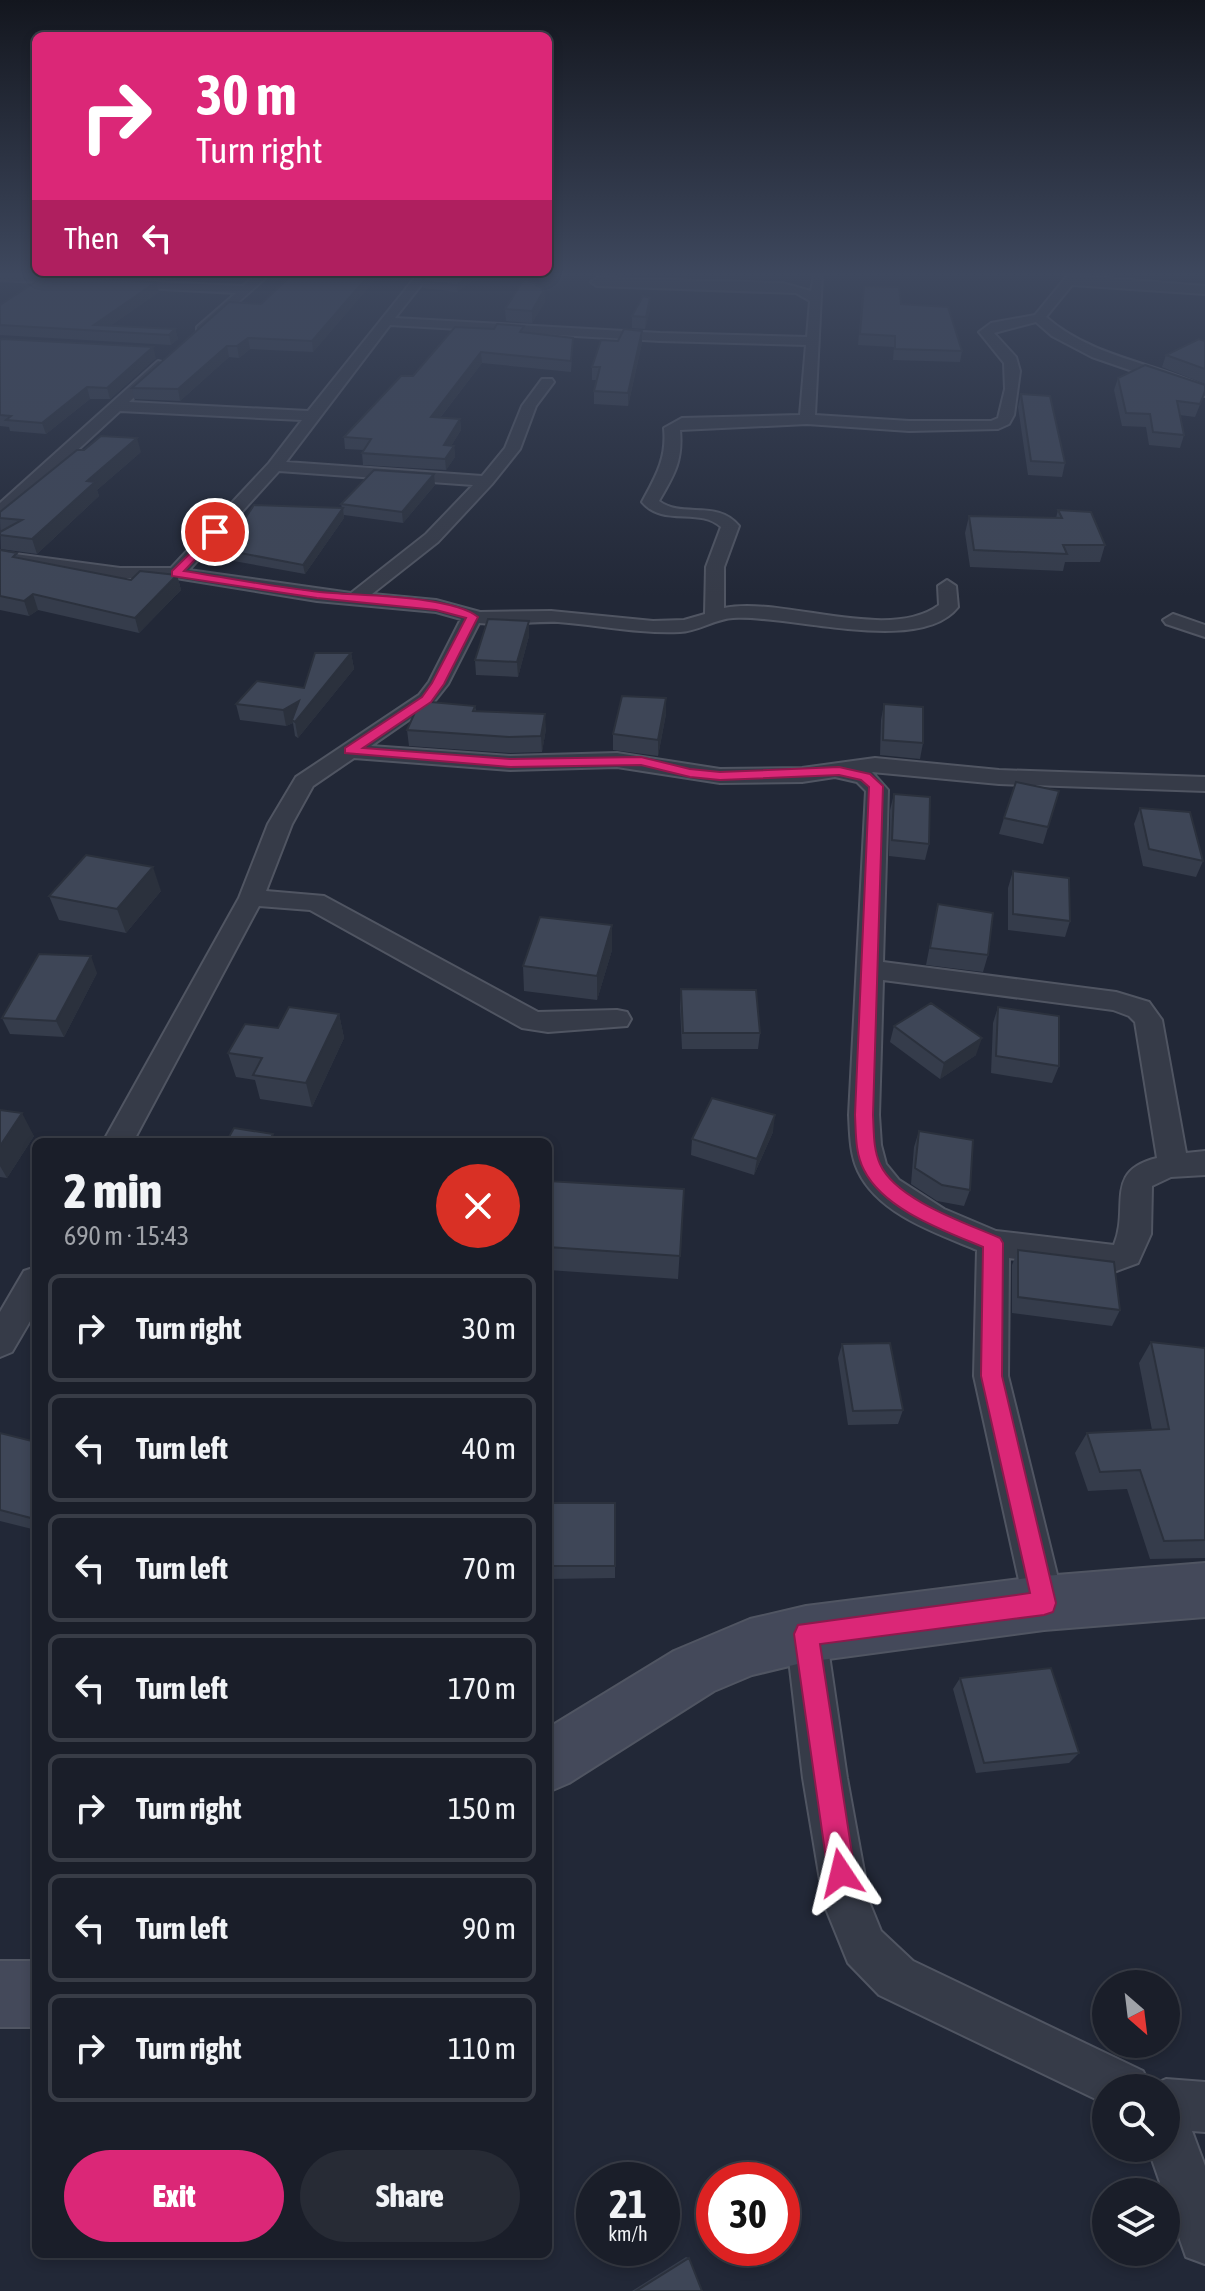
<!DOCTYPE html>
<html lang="en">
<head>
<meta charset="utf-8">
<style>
	:root { --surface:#1a1e29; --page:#272b35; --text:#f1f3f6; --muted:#9fa2a8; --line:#383c46; --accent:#db2777 }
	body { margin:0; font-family:"Asap Condensed",sans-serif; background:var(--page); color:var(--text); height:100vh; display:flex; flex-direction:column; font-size:30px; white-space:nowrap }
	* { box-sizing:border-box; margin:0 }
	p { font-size:26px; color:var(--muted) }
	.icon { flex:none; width:44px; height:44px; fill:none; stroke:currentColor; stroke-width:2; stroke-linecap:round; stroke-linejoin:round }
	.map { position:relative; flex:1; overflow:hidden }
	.drawer { position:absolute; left:32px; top:1138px; width:520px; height:1120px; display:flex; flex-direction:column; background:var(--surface); border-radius:12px; box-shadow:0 4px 12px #0003,0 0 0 2px var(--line) }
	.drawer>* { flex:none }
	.top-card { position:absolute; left:32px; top:32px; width:520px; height:244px; border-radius:12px; box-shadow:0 4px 12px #0003,0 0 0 2px var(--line); background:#db2777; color:#fff; overflow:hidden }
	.needle { width:52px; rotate:152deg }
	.fabs { position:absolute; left:1092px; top:1970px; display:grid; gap:16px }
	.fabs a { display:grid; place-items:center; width:88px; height:88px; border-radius:50%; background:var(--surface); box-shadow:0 4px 12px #0003,0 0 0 2px var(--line); font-size:40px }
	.speed { position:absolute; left:576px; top:2162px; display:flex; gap:16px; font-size:40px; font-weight:700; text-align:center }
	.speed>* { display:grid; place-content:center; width:104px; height:104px; border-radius:50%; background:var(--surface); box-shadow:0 4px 12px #0003,0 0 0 2px var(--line); line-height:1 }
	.speed small { font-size:20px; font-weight:400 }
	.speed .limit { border:12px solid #d22; background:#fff; color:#111 }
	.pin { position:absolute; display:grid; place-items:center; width:68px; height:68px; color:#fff; margin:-34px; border:4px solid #fff; border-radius:50%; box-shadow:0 2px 8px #0007 }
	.me { position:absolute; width:88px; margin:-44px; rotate:350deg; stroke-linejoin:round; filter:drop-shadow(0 0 6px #0008) }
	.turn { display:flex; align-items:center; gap:28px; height:168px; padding:0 32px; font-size:36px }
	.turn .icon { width:104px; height:104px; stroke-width:2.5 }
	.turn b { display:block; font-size:56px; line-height:68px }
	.then { display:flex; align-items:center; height:76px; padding:0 32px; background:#0003; gap:16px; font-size:30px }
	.round { display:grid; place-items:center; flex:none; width:84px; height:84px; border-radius:42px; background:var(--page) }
	.headline { display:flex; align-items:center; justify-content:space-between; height:136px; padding:0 32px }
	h1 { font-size:48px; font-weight:800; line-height:60px }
	.cta { display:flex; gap:16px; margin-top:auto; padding:16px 32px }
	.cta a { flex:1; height:92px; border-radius:48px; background:var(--accent); color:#fff; font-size:32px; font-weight:800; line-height:92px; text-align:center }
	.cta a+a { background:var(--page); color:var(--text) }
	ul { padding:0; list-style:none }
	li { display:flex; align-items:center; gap:24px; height:108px; margin:0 16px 12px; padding:0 16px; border:4px solid var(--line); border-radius:12px }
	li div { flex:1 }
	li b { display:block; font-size:30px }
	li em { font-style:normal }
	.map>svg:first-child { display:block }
</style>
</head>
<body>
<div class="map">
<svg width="1205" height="2291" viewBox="0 0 1205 2291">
	<rect width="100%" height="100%" fill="#222837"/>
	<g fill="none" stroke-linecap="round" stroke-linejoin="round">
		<g stroke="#505562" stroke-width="4">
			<path id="street" d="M0,275L243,286L256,275H269L202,334L197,333V327L236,293L0,280Z
				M417,275H429L395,318L660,333L807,337L810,301L796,293L597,286L591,282L597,278L782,283L811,291L814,275H822L815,415L909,421H991L998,418L1005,389L1004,363L979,332L991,323L1035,315L1068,275L1205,286V294L1072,285L1046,317C1092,357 1152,362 1205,387V396L1092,357L1052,336L1036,322L994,333L1016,357L1020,371L1014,415L1009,424L998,429L909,431L807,424L680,430C683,461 674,475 659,501C683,519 717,499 739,526L724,567V608C783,596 888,643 939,605L938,586L947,580L956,586L958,607C920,656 788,614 733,618C715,619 699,631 680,632C639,634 599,625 558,622C532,621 505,626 479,623L448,684L433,703L371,746L510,756L617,753L720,769L802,768L875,758L999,770L1205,777V791L999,784L872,772L888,790L883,962L1116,992L1149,1002L1162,1020L1186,1153L1205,1151V1175L1171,1177L1152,1186L1151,1234L1138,1263L1111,1273L1009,1258L1008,1376L1064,1603L1058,1617L1044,1623L1030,1617L1024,1603L974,1376L977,1250C936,1233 878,1214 858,1171C850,1154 850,1134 849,1115L866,791L857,782L835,777L802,782L720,783L617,767L510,770L354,758L313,786L292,824L266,891L324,896L538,1012L617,1010L627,1012L631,1019L627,1026L548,1032L522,1028L310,910L259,906L133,1142H103L239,898L268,824L296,777L419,695L429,682L461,619L436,612L317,601L176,578H120L0,562V552L120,568H171L269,463L302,420L120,411L6,516L0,517V503L158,361L170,364L129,402L308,411ZM390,325L660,341L806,345L800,415L682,418L664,428C667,458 656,476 642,502C663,527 699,507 721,527L706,567L705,614L684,620L653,621L551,611L480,612L436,600L372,594L438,542L492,484L520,449L536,406L554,382L552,379H542L522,406L505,448L482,476L286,462ZM279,471L473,485L426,534L351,593L189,570ZM883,980L1113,1010L1129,1016L1135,1022L1157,1158C1103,1171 1130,1207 1114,1245L996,1231L944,1209L899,1180L886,1164L881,1145L879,1115Z
				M1173,614L1205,625V637L1166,624L1163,620Z
				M36,1267V1311L12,1352L0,1357V1312L24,1271Z
				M806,1614L820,1620L826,1634L847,1778L870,1904L881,1931L913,1961L1143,2071L1150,2086L1166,2079L1205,2082V2132L1192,2131L1205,2166V2264L1186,2257L1148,2148H1166V2088H1106V2104L879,1995L848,1963L824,1904L803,1778L786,1634L792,1620Z"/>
		</g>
		<g stroke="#505562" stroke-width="4">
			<path id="secondary" d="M1205,1563V1617L1044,1630L806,1662L752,1675L714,1691L569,1783L548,1792V1728L674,1651L750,1619L806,1606L1044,1576Z
				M0,1961H36V2027H0Z"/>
		</g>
		<use href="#street" fill="#363b48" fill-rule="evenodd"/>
		<use href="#secondary" fill="#44495a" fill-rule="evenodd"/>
	</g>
	<path fill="#353c4b" d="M65,275H183L175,280Z
		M426,275H480L457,292L423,288L422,281Z
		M375,280L313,352L250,349L239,358L229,357L180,401L134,399L132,388Z
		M544,290L545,302L532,323L506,321L505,309Z
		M159,292L110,326L175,329L178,339L171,345L0,335V305Z
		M862,296L901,304L962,351L960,362L893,360L894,347L858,345Z
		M650,298V310L645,329L632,328V316Z
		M524,326V333L573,338L571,372L482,363L440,418L460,419L461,430L451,446H454L455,457L446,470L363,465L362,453L364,450L345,449L344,437L413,376L494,329Z
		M0,340L156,358L110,399H90L46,434L10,431L9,427L0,426Z
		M618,341L642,343L628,406L594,404V391L597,380H592V367Z
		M1205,341V384L1162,367L1166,355Z
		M1118,378L1205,392L1195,417L1180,415L1184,435L1180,448L1149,445L1146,427L1122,426L1114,390Z
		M1021,394L1065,463L1062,477L1028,475L1018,407Z
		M141,452L97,490L99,496L37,554L1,549L0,518Z
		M435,485L403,523L344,515V518L305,574L217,558L214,548L342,508L341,504Z
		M1058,510L1105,545L1100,562H1065L1063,571L970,567L965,533L969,516L1056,518Z
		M0,550L17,553L19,558L131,580L177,575L181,590L139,633L38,610L29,616L0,610Z
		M529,636L518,677L476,675L475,660Z
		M351,653L354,669L298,738L295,736L293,723L286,726L240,720L236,704L304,688Z
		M884,704L923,743L920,759L880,755L881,720Z
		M475,706L476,711L546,729L542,752L510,753L409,746L407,730Z
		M666,714L658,756L613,750V734Z
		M1059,791L1043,844L999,834L1004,818Z
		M894,794L929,844L925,860L889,856L890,810Z
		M1140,808L1203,861L1196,877L1143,866L1134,824Z
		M1013,871L1070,921L1065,937L1008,930V888Z
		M161,891L126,933L59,920L49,896Z
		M938,904L988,955L983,972L926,965Z
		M612,950L597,1000L524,991L523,966Z
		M97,973L64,1037L10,1034L2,1018Z
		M681,989L760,1033L758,1049H682L680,1006Z
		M998,1007L1059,1066L1052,1083L991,1073L993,1023Z
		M339,1014L344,1038L312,1107L260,1099L255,1080L236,1077L228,1053L278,1028Z
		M894,1026L976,1055L940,1079L890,1042Z
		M0,1110L34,1136L7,1178L0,1177Z
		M919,1131L970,1190L964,1206L937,1201L911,1184L914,1147Z
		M773,1132L754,1175L691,1155L692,1139Z
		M548,1181L684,1189L678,1279L548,1270Z
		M1018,1250L1120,1310L1112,1326L1012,1313V1265Z
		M1151,1342L1205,1348V1558L1150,1559L1127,1489L1088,1491L1075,1453L1087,1433L1152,1430L1139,1363Z
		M842,1344L903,1410L898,1424L848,1425L838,1358Z
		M0,1433L36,1442V1530L0,1521Z
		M548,1503H615V1578L548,1579Z
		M960,1678L1079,1753L1069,1763L976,1773L953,1689Z
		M686,2257L689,2258L702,2291H632Z"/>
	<path fill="#2b313d" d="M174,275H183L175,280Z
		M369,275H374L375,280L313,352L312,341Z
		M470,275H480L457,292V285Z
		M156,282L159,292L103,331L94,325Z
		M544,290L545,302L532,323V311Z
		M650,298V310L645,329L646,317Z
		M175,329L178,339L171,345L169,335Z
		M642,331V343L628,406V393Z
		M248,338L250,349L239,358L237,346Z
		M227,346L229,357L180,401L178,389Z
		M153,347L156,358L110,399L107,388Z
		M481,352L482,363L432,428L431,417Z
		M87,387L90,399L46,434L42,423Z
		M460,419L461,430L445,456L444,445Z
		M137,438L141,452L97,490L99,496L37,554L32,539L87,481Z
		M454,446L455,457L446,470L445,459Z
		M434,474L435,485L403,523L402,512Z
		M343,508L344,518L305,574L303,565Z
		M177,575L181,590L139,633L135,618Z
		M33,594L38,610L29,616L24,601Z
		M529,621V636L518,677L517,662Z
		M351,653L354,669L298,738L295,722L292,720L293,723L286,726L283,710Z
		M666,698V714L658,756V740Z
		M545,714L546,729L542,752L541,736Z
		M153,867L161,891L126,933L117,909Z
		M612,925V950L597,1000V976Z
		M91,956L97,973L64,1037L56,1021Z
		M339,1014L344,1038L312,1107L306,1083Z
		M982,1038L976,1055L940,1079L944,1063Z
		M22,1113L34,1136L7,1178L0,1166V1146Z
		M775,1115L773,1132L754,1175L757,1159Z
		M273,1134L275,1142H269Z
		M36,1509V1524L31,1518Z"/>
	<path fill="#3e4657" stroke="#2b313d" stroke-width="2" d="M292,275H369L312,341L248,338L237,346H227L178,389L132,388L229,302L261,304Z
		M426,275H470L457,285L422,281Z
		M45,276L156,282L94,325L175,329L169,335L0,325V305Z
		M525,278L544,290L532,311L505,309Z
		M864,286L899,287L901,304L948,307L962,351L895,349V336L860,334Z
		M643,296L650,298L646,317L632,316Z
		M497,324L524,326L520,332L573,338L571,361L481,352L431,417L460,419L444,445L454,446L445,459L362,453L371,439L344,437L401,376H413L455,327L494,329Z
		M624,329L642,331L628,393L594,391L600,367H592L601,340L618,341Z
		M2,339L153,347L107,388L87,387L42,423L6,420L11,416L0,415V340Z
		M1199,339L1205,341V369L1166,355Z
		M1145,365L1205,385V391L1200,404L1177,401L1184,435L1153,432L1150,414L1126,413L1118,378Z
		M1021,394L1050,396L1065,463L1031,461Z
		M101,436L137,438L87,481L95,482L32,539L0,535V532L22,520L0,518V512L77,450H84Z
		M374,470L434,474L402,512L341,504Z
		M254,505L343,508L303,565L214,548L233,516L246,517Z
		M1058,510L1091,512L1105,545H1063L1067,554L974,550L969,516L1062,518Z
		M0,550L17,553L13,557L131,580L140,571L177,575L135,618L33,594L24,601L0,596Z
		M488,619L529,621L517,662L475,660Z
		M315,653H351L295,722L292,720L299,701L283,710L236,704L257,681L304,688Z
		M622,696L666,698L658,740L613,734Z
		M420,701L475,706L473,711L545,714L541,736L509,737L407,730Z
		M884,704L923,707V743L883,740Z
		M1016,782L1059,791L1048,827L1004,818Z
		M894,794L930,797L929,844L892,840Z
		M1140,808L1190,812L1203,861L1149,849Z
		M86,855L153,867L117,909L49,896Z
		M1013,871L1069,878L1070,921L1013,914Z
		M938,904L993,913L988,955L930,948Z
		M540,917L612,925L597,976L523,966Z
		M39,954L91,956L56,1021L2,1018Z
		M681,989L756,990L760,1033H683Z
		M931,1003L982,1038L944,1063L894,1026Z
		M289,1007L339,1014L306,1083L253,1075L262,1058L228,1053L245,1024L278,1028Z
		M998,1007L1059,1016V1066L996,1056Z
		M712,1098L775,1115L757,1159L692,1139Z
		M0,1110L22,1113L0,1146Z
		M234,1128L273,1134L269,1142H226Z
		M919,1131L973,1140L970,1190L942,1185L915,1168Z
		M201,1138L226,1142H199Z
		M548,1181L684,1189L680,1256L548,1247Z
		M1018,1250L1114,1262L1120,1310L1018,1297Z
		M1151,1342L1205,1348V1540L1164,1541L1140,1470L1100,1472L1087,1433L1169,1429Z
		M890,1343L903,1410L853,1411L842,1344Z
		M0,1433L36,1442V1509L31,1518L0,1510Z
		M548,1503H615V1566H548Z
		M1051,1668L1079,1753L984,1763L960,1678Z
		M689,2258L702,2291H636Z"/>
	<linearGradient id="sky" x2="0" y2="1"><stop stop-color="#13161e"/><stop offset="0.46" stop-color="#3e485e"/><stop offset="1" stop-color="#3e485e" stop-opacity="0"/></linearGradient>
	<rect width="1205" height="596" fill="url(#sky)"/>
	<path fill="#db2777" stroke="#8e194d" stroke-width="2" d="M215,529L219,530V534L184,571C229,578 274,587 320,592C357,596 451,595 478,617L444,684L431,702L363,748L510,759L641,757L690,769L720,772L839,767L870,774L883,786L873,1115C874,1131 873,1149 880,1164C896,1200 966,1223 1000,1238L1003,1243L1002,1376L1056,1603L1053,1612L1044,1615L820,1644L855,1873L851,1882L841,1886L832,1882L828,1873L794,1634L798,1625L1030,1593L981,1376L983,1247C945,1231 884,1210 864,1170C855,1153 856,1133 855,1115L869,787L861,780L839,775L720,780L690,777L641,765L510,767L345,753V748L422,697L432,683L466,618L436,610L317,598L172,576V571Z"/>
</svg>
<div class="fabs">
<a><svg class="needle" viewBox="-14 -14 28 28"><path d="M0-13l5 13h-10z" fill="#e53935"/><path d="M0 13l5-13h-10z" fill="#9fa2a8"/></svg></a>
<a><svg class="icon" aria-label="search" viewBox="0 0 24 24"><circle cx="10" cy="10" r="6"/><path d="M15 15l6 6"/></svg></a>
<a><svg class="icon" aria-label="layers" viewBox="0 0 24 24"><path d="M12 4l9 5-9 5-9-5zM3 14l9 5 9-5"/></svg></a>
</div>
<div class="speed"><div>21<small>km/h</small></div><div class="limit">30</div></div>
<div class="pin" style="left:215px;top:532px;background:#d93025"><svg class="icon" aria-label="arrive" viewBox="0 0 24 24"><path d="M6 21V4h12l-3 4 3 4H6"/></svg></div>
<svg class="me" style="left:841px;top:1873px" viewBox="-20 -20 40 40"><path d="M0-17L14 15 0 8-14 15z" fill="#db2777" stroke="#fff" stroke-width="4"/></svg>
<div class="top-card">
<div class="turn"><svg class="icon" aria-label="right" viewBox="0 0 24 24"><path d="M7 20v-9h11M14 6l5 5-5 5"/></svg><div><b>30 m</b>Turn right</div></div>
<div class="then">Then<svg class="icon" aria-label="left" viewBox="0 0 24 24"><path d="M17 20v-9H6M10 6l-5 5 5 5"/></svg></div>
</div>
<section class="drawer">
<div class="headline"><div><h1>2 min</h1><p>690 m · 15:43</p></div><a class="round" style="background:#d93025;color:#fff"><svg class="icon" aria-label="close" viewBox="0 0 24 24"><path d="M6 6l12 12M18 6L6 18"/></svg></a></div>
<ul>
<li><svg class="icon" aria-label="right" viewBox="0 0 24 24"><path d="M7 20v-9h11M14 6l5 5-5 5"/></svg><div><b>Turn right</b></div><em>30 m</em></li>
<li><svg class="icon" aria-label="left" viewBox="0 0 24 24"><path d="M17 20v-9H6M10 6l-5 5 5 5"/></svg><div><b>Turn left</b></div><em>40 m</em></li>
<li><svg class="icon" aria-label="left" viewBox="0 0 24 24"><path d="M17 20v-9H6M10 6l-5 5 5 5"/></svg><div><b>Turn left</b></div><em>70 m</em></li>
<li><svg class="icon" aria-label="left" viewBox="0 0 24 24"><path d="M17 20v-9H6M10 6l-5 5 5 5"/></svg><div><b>Turn left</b></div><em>170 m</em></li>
<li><svg class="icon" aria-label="right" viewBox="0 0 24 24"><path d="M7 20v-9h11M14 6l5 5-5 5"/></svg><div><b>Turn right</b></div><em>150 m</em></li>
<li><svg class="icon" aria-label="left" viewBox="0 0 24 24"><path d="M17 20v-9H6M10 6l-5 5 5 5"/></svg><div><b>Turn left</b></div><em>90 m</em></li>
<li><svg class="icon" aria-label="right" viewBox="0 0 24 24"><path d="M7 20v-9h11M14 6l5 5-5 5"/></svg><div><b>Turn right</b></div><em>110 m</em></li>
</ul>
<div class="cta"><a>Exit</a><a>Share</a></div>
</section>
</div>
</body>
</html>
